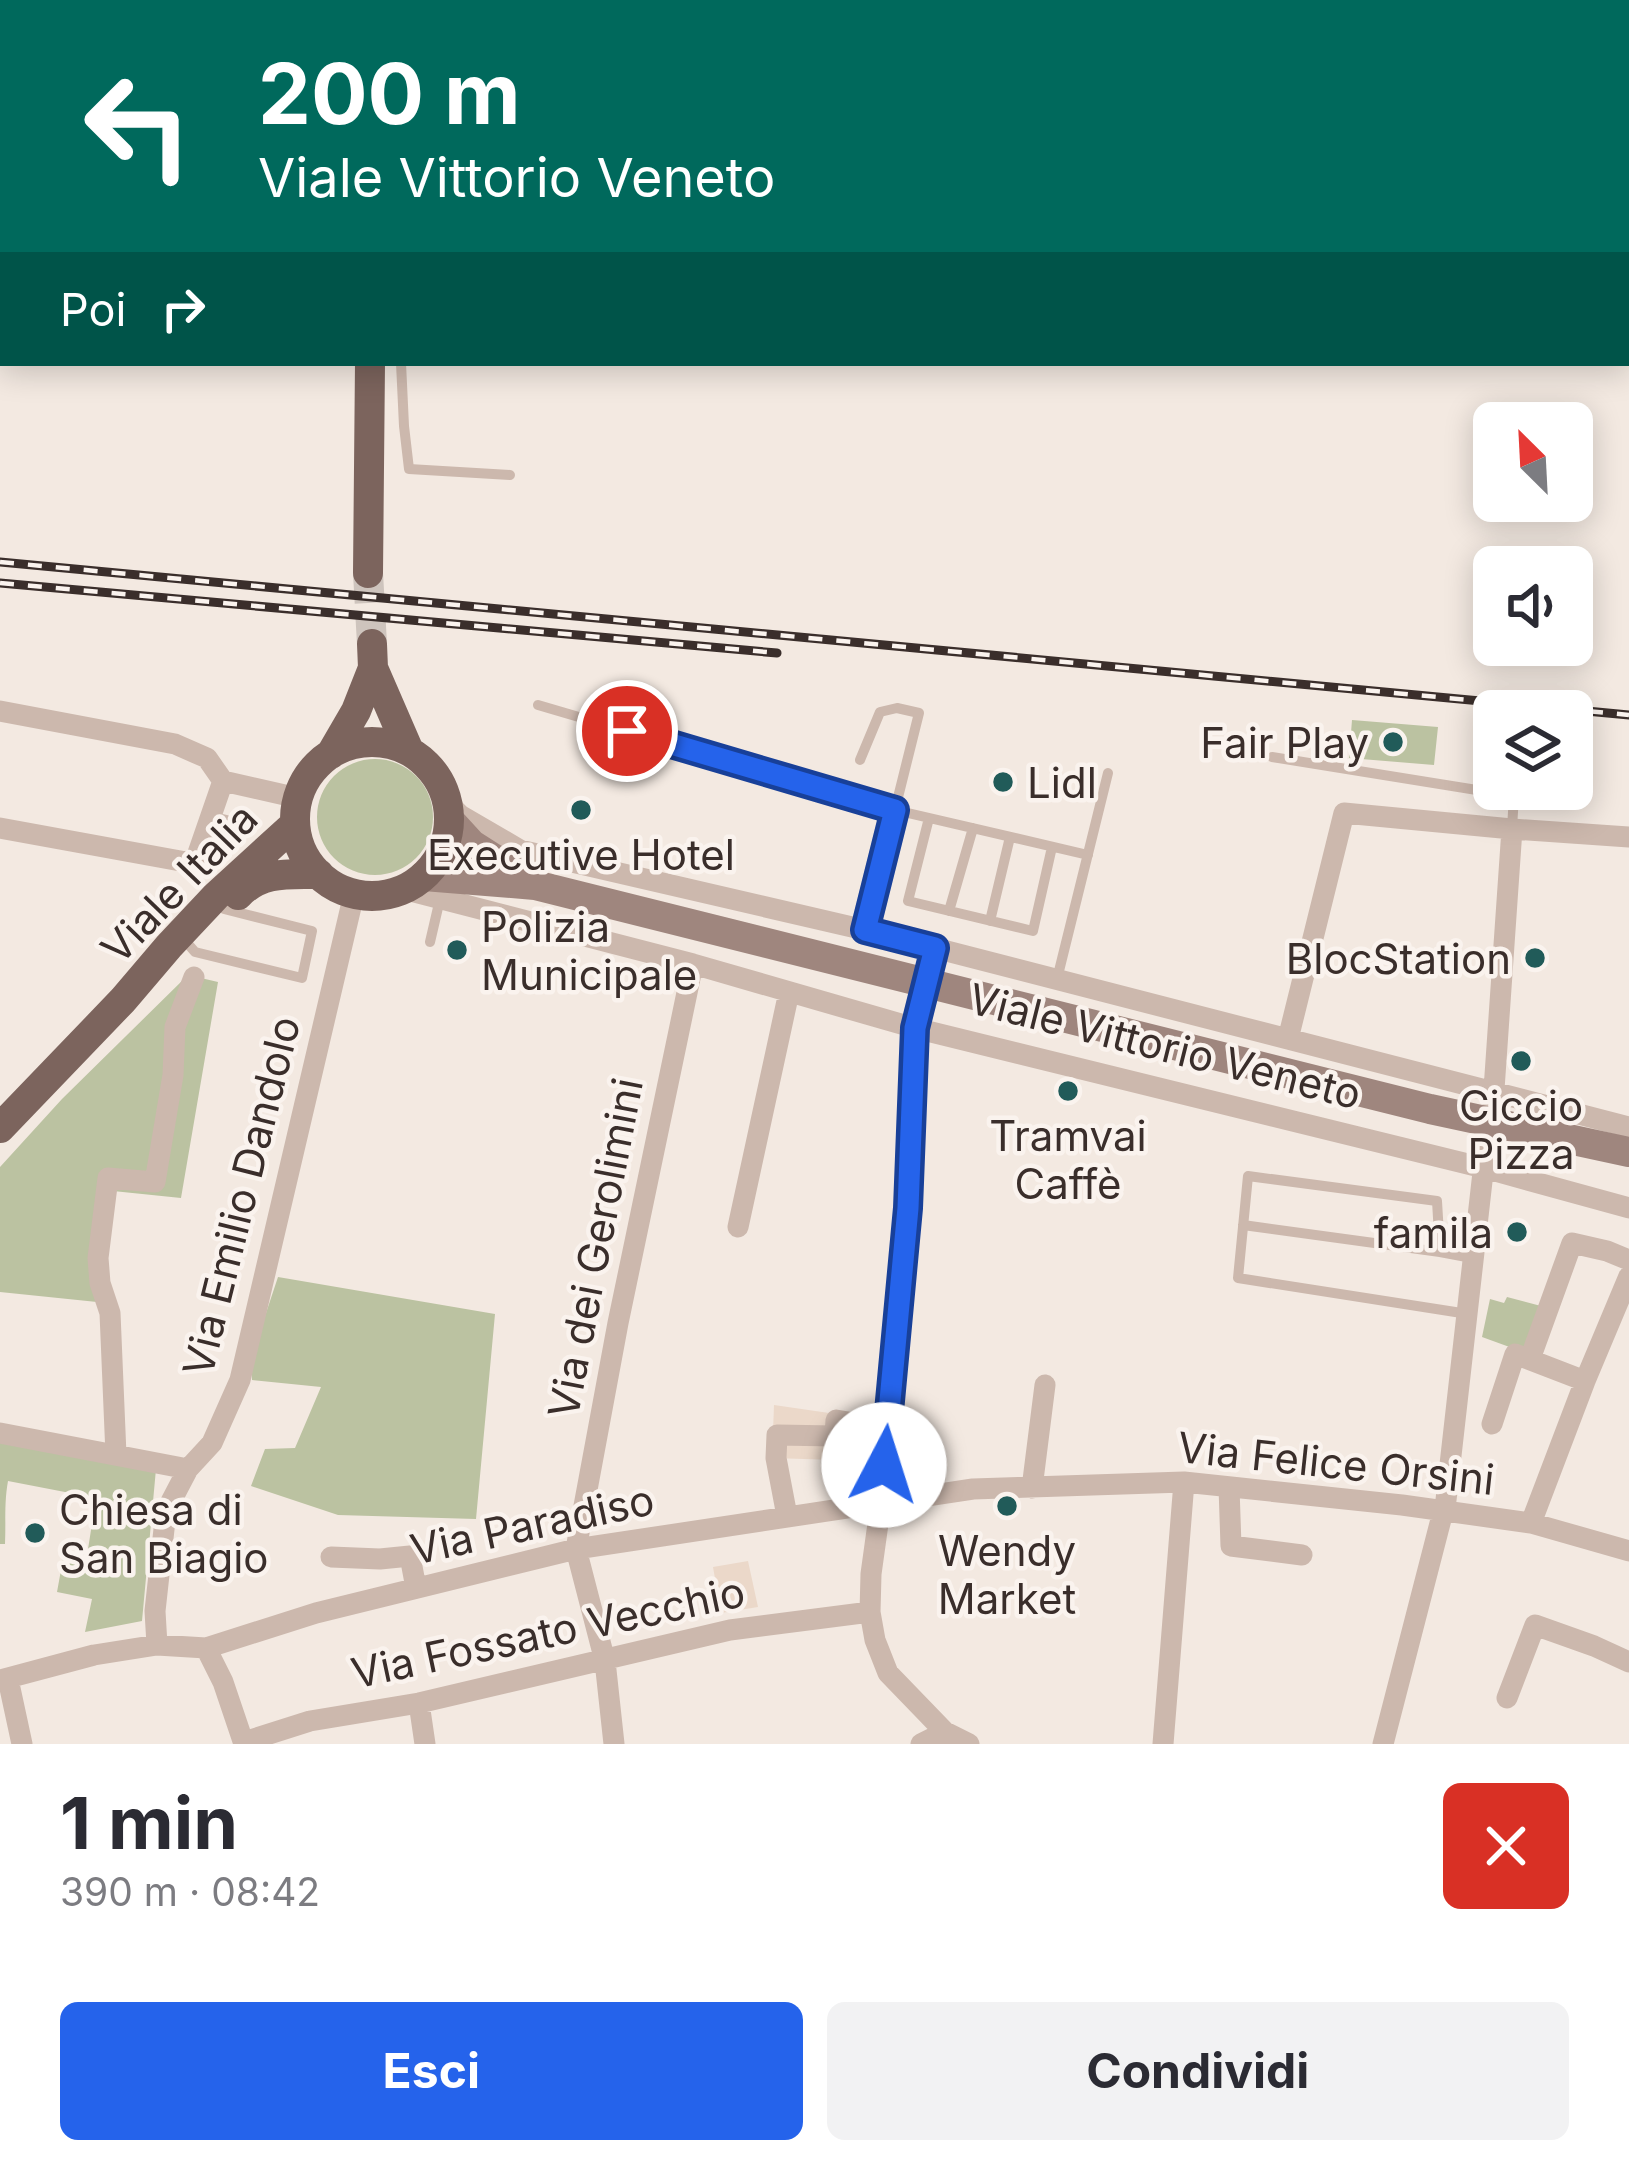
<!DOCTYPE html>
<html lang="it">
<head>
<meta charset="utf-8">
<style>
	:root { --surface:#fff; --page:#f2f2f3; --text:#2b2b33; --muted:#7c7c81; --accent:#2563eb }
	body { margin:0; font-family:Inter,sans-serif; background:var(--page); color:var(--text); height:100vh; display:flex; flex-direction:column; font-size:45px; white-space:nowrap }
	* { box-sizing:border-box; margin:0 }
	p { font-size:39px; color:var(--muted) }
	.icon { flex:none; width:66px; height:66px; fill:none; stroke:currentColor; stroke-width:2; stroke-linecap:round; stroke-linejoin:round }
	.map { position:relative; height:1744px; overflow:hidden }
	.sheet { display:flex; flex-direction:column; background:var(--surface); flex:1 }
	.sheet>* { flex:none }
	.guide { position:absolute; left:0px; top:0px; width:1629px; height:366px; box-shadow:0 6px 30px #0003; background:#00695c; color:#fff; overflow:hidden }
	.needle { width:78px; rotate:336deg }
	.controls { position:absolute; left:1473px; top:402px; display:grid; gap:24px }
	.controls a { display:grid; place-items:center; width:120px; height:120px; border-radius:18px; background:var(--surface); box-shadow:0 6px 30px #0003; font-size:60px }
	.pin { position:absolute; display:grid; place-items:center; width:102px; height:102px; color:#fff; margin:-51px; border:6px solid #fff; border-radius:50%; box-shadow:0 3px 12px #0007 }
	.me { position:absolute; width:132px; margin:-66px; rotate:5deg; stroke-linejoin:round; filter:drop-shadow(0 0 9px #0008) }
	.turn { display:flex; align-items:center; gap:42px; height:252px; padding:0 60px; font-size:54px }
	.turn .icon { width:156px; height:156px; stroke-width:2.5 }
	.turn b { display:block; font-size:84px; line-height:102px }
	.then { display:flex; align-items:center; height:114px; padding:0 60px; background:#0003; gap:24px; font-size:45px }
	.round { display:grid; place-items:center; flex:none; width:126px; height:126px; border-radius:18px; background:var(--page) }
	.summary { display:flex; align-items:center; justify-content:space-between; height:204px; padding:0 60px }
	h1 { font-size:72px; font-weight:700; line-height:90px }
	.action { display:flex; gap:24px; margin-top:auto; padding:24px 60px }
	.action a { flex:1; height:138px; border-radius:18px; background:var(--accent); color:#fff; font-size:48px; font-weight:700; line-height:138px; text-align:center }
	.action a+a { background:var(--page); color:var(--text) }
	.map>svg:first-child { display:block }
</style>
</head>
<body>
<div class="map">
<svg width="1629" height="1744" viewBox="0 0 1629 1744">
	<rect width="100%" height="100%" fill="#f3e9e1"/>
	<path fill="#bbc2a1" d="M1352,720L1438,727L1434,765L1349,758Z
		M317 817a58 58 0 1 1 116 0a58 58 0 1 1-116 0Z
		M188,975L218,982L181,1198L113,1191L97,1302L0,1292V1167L62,1099Z
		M278,1277L495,1314L476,1519L338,1515L251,1486L265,1449L295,1448L321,1387L252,1380L251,1358Z
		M1507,1297L1541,1306L1526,1353L1482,1337L1490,1299L1504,1303Z
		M0,1438L156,1469L142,1621L85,1632L92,1599L57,1592L63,1559L86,1562L96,1498L8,1481C4,1503 6,1522 5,1544H0Z"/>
	<path fill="#ebd8c9" d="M774,1405L836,1414L839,1425L836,1460L772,1458Z
		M748,1561L758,1607L721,1613L713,1567Z"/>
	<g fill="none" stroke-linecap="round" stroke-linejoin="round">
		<path stroke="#cec4bd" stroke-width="30" stroke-dasharray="30 15" stroke-linecap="butt" d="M368,573L372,644"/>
		<path stroke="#ccb8ad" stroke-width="10" d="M621,0V3
			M401,363L404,426L409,469L510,475
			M538,705L895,810L1088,855
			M1272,757L1514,796
			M860,760L880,712L897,708L919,713L865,930
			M210,816L252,826
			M929,818L908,901L1033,931L1052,847
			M1512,828L1514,796L1581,800
			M949,911L973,828
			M990,921L1010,837
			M182,937L195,952L302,978L312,931L224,909
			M430,942L440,899
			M1057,979L1108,773
			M1243,1225L1440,1252
			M1468,1314L1238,1278L1248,1176L1437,1201L1440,1252L1472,1258"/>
		<path stroke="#ccb8ad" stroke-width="21" d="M3,0L4,3
			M917,0V3
			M1148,0V3
			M1342,0V3
			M0,711L175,744L207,758L223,781L298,798
			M448,803L460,815L520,850L865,930L1629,1127
			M0,828L186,862L193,860
			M193,860L197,856L223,781
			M403,889L693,964L915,1028L1484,1168L1629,1208
			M935,948L915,1028L908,1208L881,1502L871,1574L870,1612L875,1640L888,1673L945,1732L969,1744
			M1288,1039L1344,813L1512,829
			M1493,1104L1512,829L1629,837
			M738,1227L789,992
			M1530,1359L1572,1243L1607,1251L1629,1260
			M1492,1424L1515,1354L1585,1381
			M0,1433L188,1469
			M116,1455L110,1313L100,1283L98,1258L108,1178L155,1182L173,1075L175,1027L194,977
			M1229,1487L1231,1546L1302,1555
			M1032,1488L1045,1385
			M787,1516L776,1458L777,1435L835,1436L836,1420L886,1428
			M1531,1523L1585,1381L1629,1276
			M331,1557L380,1559L410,1556L416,1588
			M157,1645L155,1611L166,1511L188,1469L212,1443L240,1380L354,894
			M206,1648L223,1682L244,1744
			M8,1679L22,1744
			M0,1680L94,1655L157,1645L206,1648L316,1613L576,1549L973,1489L1184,1482L1402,1505L1531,1523L1629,1551
			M1507,1698L1535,1625L1594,1646L1629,1662
			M419,1703L425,1744
			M244,1742L310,1721L419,1703L730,1630L870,1612
			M614,1744L605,1661L576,1549L618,1323L693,964
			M921,1744L945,1732
			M1163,1744L1184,1482
			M1383,1744L1446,1500L1488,1128"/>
		<path stroke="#9f867e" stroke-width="30" d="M1589,3L1629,2
			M0,35H3
			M449,820L471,844L530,882
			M424,876L535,885L1430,1109L1629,1152"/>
		<path stroke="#7c645d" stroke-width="30" d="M374,0L375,3
			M368,573L370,363
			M372,644L373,668L409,751
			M295 819a77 77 0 1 1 154 0a77 77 0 1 1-154 0Z
			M331,754L356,711L373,668
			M238,895C261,871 287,874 319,874
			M0,1128L123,1000L169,946L216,896L295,824"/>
		<g stroke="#3a2e2b" stroke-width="9">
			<path id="rail" d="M0,562L1629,715
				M0,583L777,653"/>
		</g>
		<use href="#rail" stroke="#faf3ee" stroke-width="4.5" stroke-dasharray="14" stroke-linecap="butt"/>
	</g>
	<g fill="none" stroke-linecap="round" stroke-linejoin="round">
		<g stroke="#184099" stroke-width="30">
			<path id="route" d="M627,731L895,810L865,930L935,948L915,1028L908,1208L884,1465"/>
		</g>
		<use href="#route" stroke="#2563eb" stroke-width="21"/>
	</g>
	<g fill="#215b59" stroke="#faf3ee" stroke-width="4.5">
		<circle cx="1393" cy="742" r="12"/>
		<circle cx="1003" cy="782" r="12"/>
		<circle cx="581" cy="810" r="12"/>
		<circle cx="457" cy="950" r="12"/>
		<circle cx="1535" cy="958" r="12"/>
		<circle cx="1521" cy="1061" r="12"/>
		<circle cx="1068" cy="1091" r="12"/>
		<circle cx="1517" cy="1232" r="12"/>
		<circle cx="1007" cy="1506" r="12"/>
		<circle cx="35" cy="1533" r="12"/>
	</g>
	<g text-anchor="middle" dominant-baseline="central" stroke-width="9" stroke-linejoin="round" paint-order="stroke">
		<g font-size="42" fill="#3a2e2b" stroke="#faf3ee">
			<text x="1369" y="742" text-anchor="end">Fair Play</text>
			<text x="1027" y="782" text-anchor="start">Lidl</text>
			<text x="581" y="854">Executive Hotel</text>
			<text x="481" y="926" text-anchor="start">Polizia<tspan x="481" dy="48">Municipale</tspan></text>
			<text x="1511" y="958" text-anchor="end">BlocStation</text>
			<text x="1521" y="1105">Ciccio<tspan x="1521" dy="48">Pizza</tspan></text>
			<text x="1068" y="1135">Tramvai<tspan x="1068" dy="48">Caffè</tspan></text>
			<text x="1493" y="1232" text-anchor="end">famila</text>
			<text x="59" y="1509" text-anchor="start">Chiesa di<tspan x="59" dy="48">San Biagio</tspan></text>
			<text x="1007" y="1550">Wendy<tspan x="1007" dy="48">Market</tspan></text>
		</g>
		<g font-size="42" fill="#3a2e2b" stroke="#faf3ee">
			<text transform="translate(179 883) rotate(-46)">Viale Italia</text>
			<text transform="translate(1165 1046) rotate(14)">Viale Vittorio Veneto</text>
			<text transform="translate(241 1196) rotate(-76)">Via Emilio Dandolo</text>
			<text transform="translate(595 1248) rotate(-79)">Via dei Gerolimini</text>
			<text transform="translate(1336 1463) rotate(6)">Via Felice Orsini</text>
			<text transform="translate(532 1524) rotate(-12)">Via Paradiso</text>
			<text transform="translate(548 1632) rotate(-12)">Via Fossato Vecchio</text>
		</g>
	</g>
</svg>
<div class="controls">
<a><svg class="needle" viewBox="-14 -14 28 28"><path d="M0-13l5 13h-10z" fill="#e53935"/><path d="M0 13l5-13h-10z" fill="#7c7c81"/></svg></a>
<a><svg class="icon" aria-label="sound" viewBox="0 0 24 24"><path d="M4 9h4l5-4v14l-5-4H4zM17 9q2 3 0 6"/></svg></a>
<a><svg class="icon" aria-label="layers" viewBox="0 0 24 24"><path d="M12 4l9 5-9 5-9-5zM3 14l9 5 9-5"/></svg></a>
</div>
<div class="pin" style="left:627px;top:731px;background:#d93025"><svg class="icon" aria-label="arrive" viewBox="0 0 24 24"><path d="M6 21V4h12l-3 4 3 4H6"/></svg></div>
<svg class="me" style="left:884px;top:1465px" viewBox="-20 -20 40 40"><circle r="19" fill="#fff"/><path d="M0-13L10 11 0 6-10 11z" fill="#2563eb"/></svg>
<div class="guide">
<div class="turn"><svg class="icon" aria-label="left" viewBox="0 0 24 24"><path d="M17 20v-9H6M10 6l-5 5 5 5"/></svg><div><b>200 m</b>Viale Vittorio Veneto</div></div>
<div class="then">Poi<svg class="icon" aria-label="right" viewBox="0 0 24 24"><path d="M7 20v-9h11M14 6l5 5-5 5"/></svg></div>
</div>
</div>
<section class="sheet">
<div class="summary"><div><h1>1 min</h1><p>390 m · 08:42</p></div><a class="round" style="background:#d93025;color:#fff"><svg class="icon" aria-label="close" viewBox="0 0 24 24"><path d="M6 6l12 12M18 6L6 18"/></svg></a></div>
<div class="action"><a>Esci</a><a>Condividi</a></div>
</section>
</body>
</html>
